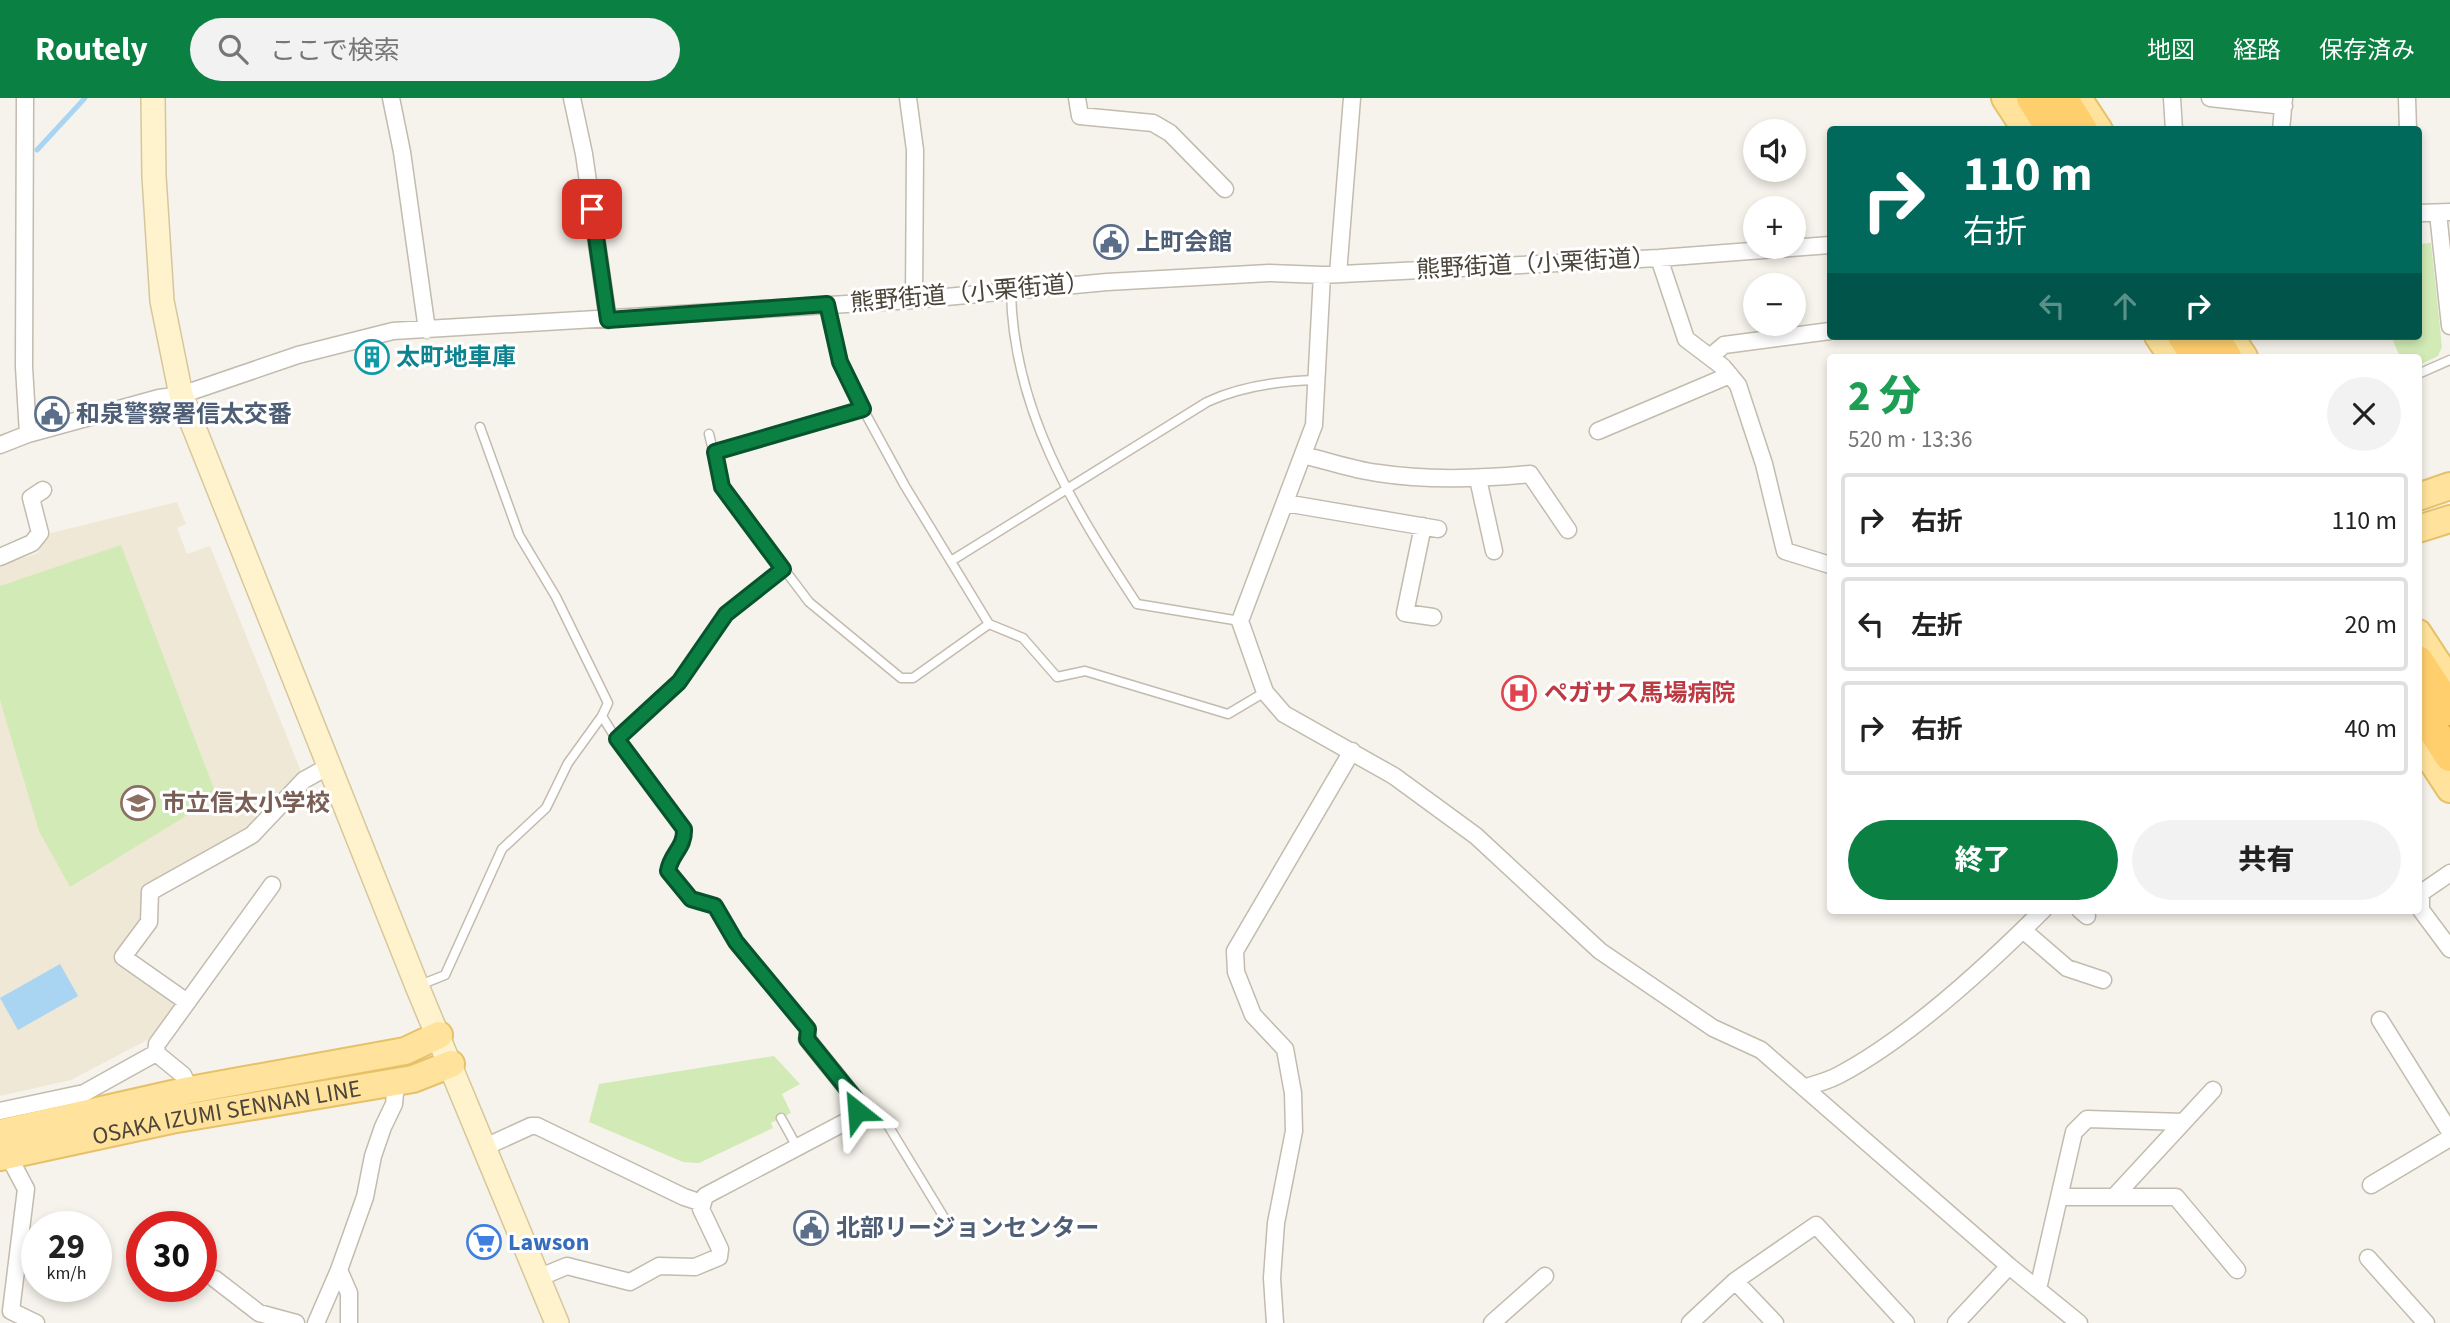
<!DOCTYPE html>
<html lang="ja">
<head>
<meta charset="utf-8">
<style>
	:root { --surface:#fff; --page:#f2f2f2; --text:#222; --muted:#767676; --line:#e0e0e0; --accent:#0b8043 }
	body { margin:0; font-family:"Source Sans 3","Noto Sans JP",sans-serif; background:var(--page); color:var(--text); height:100vh; display:flex; flex-direction:column; font-size:26px; white-space:nowrap }
	* { box-sizing:border-box; margin:0 }
	p { font-size:23px; color:var(--muted) }
	.icon { flex:none; width:38px; height:38px; fill:none; stroke:currentColor; stroke-width:2; stroke-linecap:round; stroke-linejoin:round }
	.map { position:relative; flex:1; overflow:hidden }
	.details { position:absolute; left:1827px; top:256px; width:595px; height:560px; display:flex; flex-direction:column; background:var(--surface); border-radius:7px; box-shadow:0 4px 10px #0003 }
	.details>* { flex:none }
	.top-card { position:absolute; left:1827px; top:28px; width:595px; height:214px; border-radius:7px; box-shadow:0 4px 10px #0003; background:#00695c; color:#fff; overflow:hidden }
	.buttons { position:absolute; left:1743px; top:21px; display:grid; gap:14px }
	.buttons a { display:grid; place-items:center; width:63px; height:63px; border-radius:50%; background:var(--surface); box-shadow:0 4px 10px #0003; font-size:35px }
	.speed { position:absolute; left:21px; top:1113px; display:flex; gap:14px; font-size:35px; font-weight:700; text-align:center }
	.speed>* { display:grid; place-content:center; width:91px; height:91px; border-radius:50%; background:var(--surface); box-shadow:0 4px 10px #0003; line-height:1 }
	.speed small { font-size:18px; font-weight:400 }
	.speed .limit { border:10px solid #d22; background:#fff; color:#111 }
	.pin { position:absolute; display:grid; place-items:center; width:60px; height:60px; color:#fff; margin:-30px; border-radius:14px; box-shadow:0 4px 10px #0006 }
	.me { position:absolute; width:77px; margin:-38px; rotate:332deg; stroke-linejoin:round; filter:drop-shadow(0 0 5px #0008) }
	.turn { display:flex; align-items:center; gap:24px; height:147px; padding:0 21px; font-size:32px }
	.turn .icon { width:91px; height:91px; stroke-width:2.5 }
	.turn b { display:block; font-size:49px; line-height:60px }
	.lanes { display:flex; align-items:center; height:66px; padding:0 21px; background:#0003; justify-content:center; gap:35px; direction:ltr }
	.lanes .off { opacity:.35 }
	.round { display:grid; place-items:center; flex:none; width:74px; height:74px; border-radius:37px; background:var(--page) }
	.summary { display:flex; align-items:center; justify-content:space-between; height:119px; padding:0 21px }
	h1 { font-size:42px; font-weight:800; line-height:52px; color:#1e9e55 }
	.action { display:flex; gap:14px; margin-top:auto; padding:14px 21px }
	.action a { flex:1; height:80px; border-radius:42px; background:var(--accent); color:#fff; font-size:28px; font-weight:800; line-height:80px; text-align:center }
	.action a+a { background:var(--page); color:var(--text) }
	ul { padding:0; list-style:none }
	li { display:flex; align-items:center; gap:21px; height:94px; margin:0 14px 10px; padding:0 7px; border:4px solid var(--line); border-radius:7px }
	li div { flex:1 }
	li b { display:block; font-size:26px }
	li em { font-style:normal }
	header { display:flex; align-items:center; gap:42px; box-sizing:border-box; height:98px; padding:0 35px; background:var(--accent); color:#fff }
	header strong { font-size:33px }
	nav { display:flex; gap:38px; margin-inline-start:auto; font-size:24px }
	.search { width:490px; height:63px; background:var(--page); display:flex; align-items:center; gap:18px; box-sizing:border-box; padding:0 24px; border-radius:38px; color:var(--muted); font-size:26px }
	.map>svg:first-child { display:block }
</style>
</head>
<body>
<header>
<strong>Routely</strong>
<div class="search"><svg class="icon" aria-label="search" viewBox="0 0 24 24"><circle cx="10" cy="10" r="6"/><path d="M15 15l6 6"/></svg>ここで検索</div>
<nav><a>地図</a><a>経路</a><a>保存済み</a></nav>
</header>
<div class="map">
<svg width="2450" height="1225" viewBox="0 0 2450 1225">
	<rect width="100%" height="100%" fill="#f6f3ec"/>
	<path fill="#efe8d6" d="M177,404L186,426L177,430L187,456L210,448L302,676L250,734L146,793L143,824L118,860L179,904L149,941L71,982L0,998V467L38,455L47,436Z"/>
	<path fill="#d2eab5" d="M2431,145L2442,249L2438,258L2419,267L2418,259H2400L2391,238H2418L2419,146Z
		M121,447L217,699L70,789L39,733L0,602V488Z
		M774,958L800,986L782,996L791,1015L771,1025L773,1030L699,1065L683,1064L589,1024L599,986Z"/>
	<path fill="#a9d4f2" d="M60,866L78,898L18,932L0,900Z"/>
	<g fill="none" stroke-linecap="round" stroke-linejoin="round">
		<path stroke="#a9d4f2" stroke-width="5" d="M37,52L85,0"/>
		<g stroke="#c2bbae" stroke-width="11">
			<path id="lane" d="M1011,193C1013,312 1073,409 1137,506L1240,523
				M827,207L840,264L863,311L905,388L989,526
				M2418,276L2450,262
				M709,336L722,389L809,504L901,580H913L989,526L1023,540L1057,579L1085,573L1228,616L1265,594
				M715,354L863,311
				M951,463L1207,304C1241,288 1279,283 1316,282
				M602,618L624,654L683,731C685,750 671,756 668,773L691,801L715,808L736,844L809,931L807,941
				M616,641L679,584L726,516L783,471
				M420,887L445,877L502,751L546,710L568,665L602,618L608,605L556,499L519,437L480,329
				M857,1013L873,1014L886,1024L945,1121
				M781,1020L797,1049"/>
		</g>
		<g stroke="#c2bbae" stroke-width="19">
			<path id="street" d="M25,0L24,269L28,336
				M391,0L402,54L427,232
				M572,0L584,56L608,222
				M908,0L915,52L914,202
				M1077,0L1080,18L1153,25L1170,35L1225,91
				M2172,0L2174,32
				M2210,0L2284,8
				M2407,0L2408,32
				M2281,32L2284,0
				M2418,115L2450,114
				M2438,115L2450,228
				M1659,160L1686,241L1723,269L1738,287L1764,366L1785,453L1830,467
				M1338,176L1352,0
				M1322,177L1314,327L1240,523L1265,594L1284,616L1394,678L1476,738L1600,853L1713,930L1761,952L2009,1168L2079,1225
				M1710,259L1724,247L1830,233
				M1598,333L1730,277
				M0,347L28,336L159,300L181,297L298,257L393,233L914,202L1107,184L1269,175L1322,177L1659,160L1830,147
				M1303,357C1328,363 1353,372 1378,375C1429,383 1479,381 1530,376L1568,432
				M1478,381L1494,453
				M1285,405L1438,431
				M1423,428L1405,515L1433,519
				M0,459L32,445L40,435L31,400L43,392
				M2450,775L2421,795V812L2450,851
				M2080,812L2087,818
				M2023,832L2067,870L2103,882
				M187,904L123,859L149,824L150,794L252,737L304,682L329,668
				M2380,922L2450,1034
				M156,955L157,946L272,787
				M1804,990C1815,986 1828,983 1839,977C1909,940 1987,868 2043,812
				M0,1013L84,995L156,955L183,977L190,992
				M485,1049L531,1028H537L684,1099L702,1105
				M8,1057L26,1091L11,1213L36,1225
				M2371,1087L2450,1040
				M2059,1099H2176L2237,1172
				M2114,1099L2213,992
				M2368,1160L2426,1225
				M538,1180L567,1168L630,1184L659,1168L695,1169L719,1159L720,1151L701,1111L705,1098L849,1022L857,1013V1003L807,941
				M215,1181L259,1215L296,1225
				M1735,1183L1775,1225
				M2038,1191L2074,1034L2087,1021L2183,1024
				M316,1225L339,1172
				M349,1225V1195L339,1172L365,1099L373,1058L383,1029L394,1006L396,984
				M1275,1225L1272,1180L1276,1125L1294,1033L1293,995L1285,951L1253,917L1236,874L1235,853L1352,653
				M1492,1225L1545,1178
				M1690,1225L1735,1183L1816,1127L1906,1225
				M1956,1225L2009,1168"/>
		</g>
		<g stroke="#d6c79b" stroke-width="26">
			<path id="secondary" d="M153,0L154,78L162,203L181,297L417,888L557,1225"/>
		</g>
		<g stroke="#e6c16a" stroke-width="30">
			<g id="primary">
				<path d="M2005,0L2026,32"/>
				<path d="M2078,0L2099,32"/>
				<path d="M2158,238L2172,259"/>
				<path d="M2230,238L2244,259"/>
				<path d="M2418,399L2450,388"/>
				<path d="M2418,431L2450,421"/>
				<path d="M2418,535L2450,584"/>
				<path d="M2418,642L2450,691"/>
				<path d="M0,1035L190,992L405,953L439,937"/>
				<path id="s1" d="M0,1059L171,1022L413,981L451,966"/>
			</g>
		</g>
		<g stroke="#e0a43c" stroke-width="33">
			<path id="highway" d="M2032,0L2052,32
				M2062,0L2082,32
				M2183,238L2197,259
				M2213,238L2226,259
				M2418,563L2450,612
				M2418,608L2450,658"/>
		</g>
		<use href="#lane" stroke="#fff" stroke-width="8"/>
		<use href="#street" stroke="#fff" stroke-width="16"/>
		<use href="#secondary" stroke="#fff3cd" stroke-width="23"/>
		<use href="#primary" stroke="#ffe39c" stroke-width="26"/>
		<use href="#highway" stroke="#ffcf6e" stroke-width="30"/>
	</g>
	<g fill="none" stroke-linecap="round" stroke-linejoin="round">
		<g stroke="#07532c" stroke-width="18">
			<path id="route" d="M592,111L608,222L827,206L840,264L863,311L715,354L722,389L783,471L726,516L679,584L617,641L684,731C685,750 671,755 668,773L691,801L715,808L736,844L808,931L807,941L857,1003V1013"/>
		</g>
		<use href="#route" stroke="#0b8043" stroke-width="12"/>
	</g>
	<defs>
		<g id="civic-ring" transform="scale(1.75)"><circle r="9.5" fill="#fff" stroke="#5c6f8a" stroke-width="1.5"/><path d="M-.6-6.5H3V-4.5H.6V-3L4-1V1h2V6H-6V1h2V-1L-.6-3ZM-1.2 2.5V6h2.4V2.5Z" fill="#5c6f8a"/></g>
		<g id="building-ring" transform="scale(1.75)"><circle r="9.5" fill="#fff" stroke="#0f9aa8" stroke-width="1.5"/><path d="M-4-6H4V6H1V3H-1V6H-4ZM-2.5-4.3h1.7v1.8h-1.7ZM.8-4.3h1.7v1.8H.8ZM-2.5-1h1.7V.8h-1.7ZM.8-1h1.7V.8H.8Z" fill="#0f9aa8"/></g>
		<g id="hospital-ring" transform="scale(1.75)"><circle r="9.5" fill="#fff" stroke="#e0444e" stroke-width="1.5"/><path d="M-5-5h3v3.5h4V-5h3V5h-3V1.5h-4V5h-3Z" fill="#e0444e"/></g>
		<g id="school-ring" transform="scale(1.75)"><circle r="9.5" fill="#fff" stroke="#8d6e63" stroke-width="1.5"/><path d="M0-5L7-2L0 1L-7-2ZM-4 1L0 2.5L4 1V4Q0 6-4 4Z" fill="#8d6e63"/></g>
		<g id="supermarket-ring" transform="scale(1.75)"><circle r="9.5" fill="#fff" stroke="#3f7fe0" stroke-width="1.5"/><path d="M-6-5.5h2.5l.6 2H6L4.5 2H-2.5L-4.4-4H-6ZM-1.5 3.2a1.3 1.3 0 1 0 .1 0ZM3 3.2a1.3 1.3 0 1 0 .1 0Z" fill="#3f7fe0"/></g>
	</defs>
	<g fill-rule="evenodd">
		<use href="#civic-ring" x="1111" y="144"/>
		<use href="#building-ring" x="372" y="259"/>
		<use href="#civic-ring" x="52" y="316"/>
		<use href="#hospital-ring" x="1519" y="595"/>
		<use href="#school-ring" x="138" y="705"/>
		<use href="#civic-ring" x="811" y="1130"/>
		<use href="#supermarket-ring" x="484" y="1144"/>
	</g>
	<g text-anchor="middle" dominant-baseline="central" stroke-width="6" stroke-linejoin="round" paint-order="stroke">
		<g font-size="24" font-weight="bold" fill="#4e5e75" stroke="#fff" text-anchor="start">
			<text x="1136" y="144">上町会館</text>
			<text x="76" y="316">和泉警察署信太交番</text>
			<text x="836" y="1130">北部リージョンセンター</text>
		</g>
		<g font-size="24" fill="#4b4439" stroke="#fff">
			<text transform="translate(1536 166) rotate(-3)">熊野街道（小栗街道）</text>
			<text transform="translate(970 195) rotate(-5)">熊野街道（小栗街道）</text>
			<text stroke="none"><textPath href="#s1" startOffset="231">OSAKA IZUMI SENNAN LINE</textPath></text>
		</g>
		<g font-size="24" font-weight="bold" fill="#0d838f" stroke="#fff" text-anchor="start">
			<text x="396" y="259">太町地車庫</text>
		</g>
		<g font-size="24" font-weight="bold" fill="#be3a42" stroke="#fff" text-anchor="start">
			<text x="1544" y="595">ペガサス馬場病院</text>
		</g>
		<g font-size="24" font-weight="bold" fill="#785e54" stroke="#fff" text-anchor="start">
			<text x="162" y="705">市立信太小学校</text>
		</g>
		<g font-size="24" font-weight="bold" fill="#366cbe" stroke="#fff" text-anchor="start">
			<text x="508" y="1144">Lawson</text>
		</g>
	</g>
</svg>
<div class="buttons">
<a><svg class="icon" aria-label="sound" viewBox="0 0 24 24"><path d="M4 9h4l5-4v14l-5-4H4zM17 9q2 3 0 6"/></svg></a>
<a>+</a>
<a>−</a>
</div>
<div class="speed"><div>29<small>km/h</small></div><div class="limit">30</div></div>
<div class="pin" style="left:592px;top:111px;background:#d93025"><svg class="icon" aria-label="arrive" viewBox="0 0 24 24"><path d="M6 21V4h12l-3 4 3 4H6"/></svg></div>
<svg class="me" style="left:857px;top:1013px" viewBox="-20 -20 40 40"><path d="M0-17L14 15 0 8-14 15z" fill="#0b8043" stroke="#fff" stroke-width="4"/></svg>
<div class="top-card">
<div class="turn"><svg class="icon" aria-label="right" viewBox="0 0 24 24"><path d="M7 20v-9h11M14 6l5 5-5 5"/></svg><div><b>110 m</b>右折</div></div>
<div class="lanes"><svg class="icon off" aria-label="left" viewBox="0 0 24 24"><path d="M17 20v-9H6M10 6l-5 5 5 5"/></svg><svg class="icon off" aria-label="ahead" viewBox="0 0 24 24"><path d="M12 20V5M6 11l6-6 6 6"/></svg><svg class="icon" aria-label="right" viewBox="0 0 24 24"><path d="M7 20v-9h11M14 6l5 5-5 5"/></svg></div>
</div>
<section class="details">
<div class="summary"><div><h1>2 分</h1><p>520 m · 13:36</p></div><a class="round"><svg class="icon" aria-label="close" viewBox="0 0 24 24"><path d="M6 6l12 12M18 6L6 18"/></svg></a></div>
<ul>
<li><svg class="icon" aria-label="right" viewBox="0 0 24 24"><path d="M7 20v-9h11M14 6l5 5-5 5"/></svg><div><b>右折</b></div><em>110 m</em></li>
<li><svg class="icon" aria-label="left" viewBox="0 0 24 24"><path d="M17 20v-9H6M10 6l-5 5 5 5"/></svg><div><b>左折</b></div><em>20 m</em></li>
<li><svg class="icon" aria-label="right" viewBox="0 0 24 24"><path d="M7 20v-9h11M14 6l5 5-5 5"/></svg><div><b>右折</b></div><em>40 m</em></li>
</ul>
<div class="action"><a>終了</a><a>共有</a></div>
</section>
</div>
</body>
</html>
